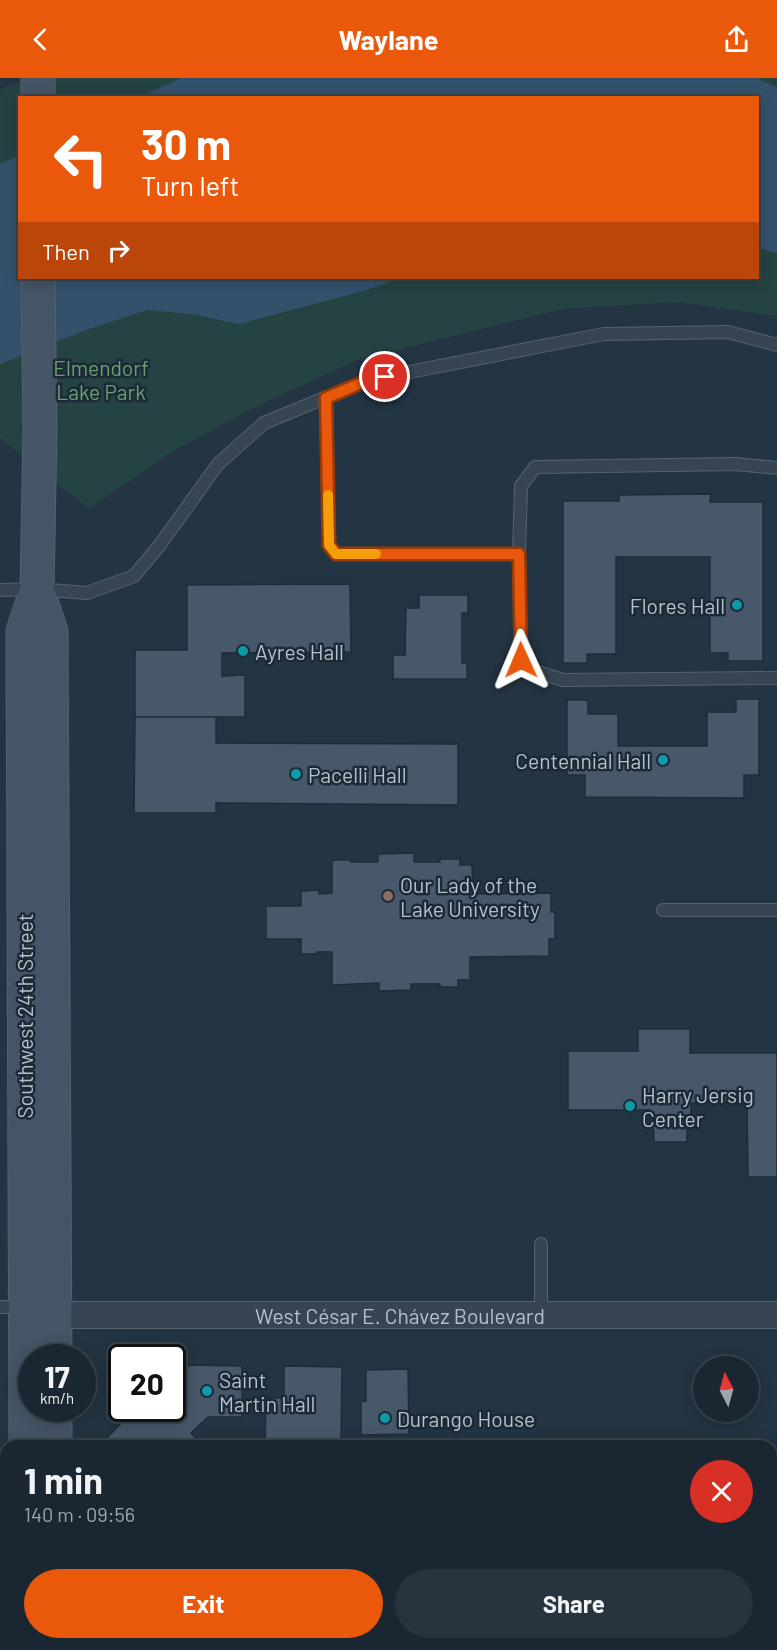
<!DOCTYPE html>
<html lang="en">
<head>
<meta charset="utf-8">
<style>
	:root { --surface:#1a2732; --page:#27333e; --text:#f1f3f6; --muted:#9fa5ac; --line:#38444d; --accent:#ea580c }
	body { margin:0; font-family:Barlow,sans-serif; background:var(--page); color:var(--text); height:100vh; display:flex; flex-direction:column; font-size:22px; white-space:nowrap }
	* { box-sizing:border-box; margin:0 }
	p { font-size:20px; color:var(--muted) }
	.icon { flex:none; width:33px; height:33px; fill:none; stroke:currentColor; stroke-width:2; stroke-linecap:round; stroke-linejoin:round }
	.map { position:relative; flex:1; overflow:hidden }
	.side { position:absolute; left:0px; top:1362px; width:777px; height:210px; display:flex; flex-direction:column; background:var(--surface); border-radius:18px 18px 0 0; box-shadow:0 3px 15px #0003,0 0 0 2px var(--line) }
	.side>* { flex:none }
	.top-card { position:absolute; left:18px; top:18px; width:741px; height:183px; border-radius:0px; box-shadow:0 3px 15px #0003,0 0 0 2px var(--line); background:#ea580c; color:#fff; overflow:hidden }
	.needle { width:39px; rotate:354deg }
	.tools { position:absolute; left:693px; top:1278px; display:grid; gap:12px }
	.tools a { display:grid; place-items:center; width:66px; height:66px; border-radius:50%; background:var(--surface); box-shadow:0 3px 15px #0003,0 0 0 2px var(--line); font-size:30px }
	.speed { position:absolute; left:18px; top:1266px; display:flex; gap:12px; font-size:30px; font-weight:700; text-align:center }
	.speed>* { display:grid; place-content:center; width:78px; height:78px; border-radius:50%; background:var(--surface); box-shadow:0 3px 15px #0003,0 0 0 2px var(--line); line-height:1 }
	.speed small { font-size:15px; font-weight:400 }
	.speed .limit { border:3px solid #111; border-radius:9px; background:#fff; color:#111 }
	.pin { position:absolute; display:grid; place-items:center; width:51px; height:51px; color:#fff; margin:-26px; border:3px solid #fff; border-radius:50%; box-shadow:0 2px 6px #0007 }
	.me { position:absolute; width:66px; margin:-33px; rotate:359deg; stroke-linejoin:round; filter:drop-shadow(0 0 4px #0008) }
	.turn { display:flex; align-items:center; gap:21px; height:126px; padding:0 24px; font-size:27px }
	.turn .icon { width:78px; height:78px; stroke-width:2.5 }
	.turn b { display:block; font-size:42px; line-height:51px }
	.then { display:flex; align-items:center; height:57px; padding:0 24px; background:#0003; gap:12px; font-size:22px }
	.round { display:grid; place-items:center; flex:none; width:63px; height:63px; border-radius:32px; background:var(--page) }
	.summary { display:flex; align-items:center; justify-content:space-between; height:102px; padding:0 24px }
	h1 { font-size:36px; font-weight:700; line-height:45px }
	.cta { display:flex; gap:12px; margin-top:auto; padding:12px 24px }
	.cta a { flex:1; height:69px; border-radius:36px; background:var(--accent); color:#fff; font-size:24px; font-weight:700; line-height:69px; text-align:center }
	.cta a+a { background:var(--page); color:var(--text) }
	header { display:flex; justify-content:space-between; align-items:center; height:78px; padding:0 24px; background:var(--accent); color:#fff; font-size:27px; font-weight:700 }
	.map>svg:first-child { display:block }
</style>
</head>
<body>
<header><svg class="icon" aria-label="back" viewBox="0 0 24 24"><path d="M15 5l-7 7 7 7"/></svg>Waylane<svg class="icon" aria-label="share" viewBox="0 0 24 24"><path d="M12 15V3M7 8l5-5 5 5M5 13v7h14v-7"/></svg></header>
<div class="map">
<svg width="777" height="1572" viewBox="0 0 777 1572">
	<rect width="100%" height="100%" fill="#233443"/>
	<path fill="#254343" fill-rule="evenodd" d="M28,0H777V238L677,224L564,231L359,281L268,323L176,371L89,431L0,360V12ZM20,20H758V200H20Z"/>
	<path fill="#34516b" d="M181,0H760V2L777,9V175L758,170V20L140,19Z
		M19,77L20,200H401L367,212L239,246L191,236L147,232L86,252L0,286V86Z"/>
	<path fill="#465869" stroke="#1e2c39" stroke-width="1.5" d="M711,416L710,424H763V583H728V575H710V479H616V576H587V585H563V423H619V417Z
		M350,506L351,574L222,575V598L245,597V639H135V572H187V507Z
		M419,517H468V535H462V585H467V601H393V577H405L406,530H419Z
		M736,621H759V697H744V720L585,719V697H567V622H588V636H618V668H707V634H736Z
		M135,639H216V665L458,666V727L216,725V735H134Z
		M414,775V784H440V781H460V787H472L473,816L551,815V834H555V861H549V878L470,879V902H458V909H440V906H411V912L379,913V905L332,907V874H317V876H301V861H266V828H301V813L319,812V816L332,815V782H352L351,784H378V776Z
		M638,951H690V975H777V1099H748L747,1024L691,1025V1039H687V1064H654L653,1039H650V1032H568V973H638Z
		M191,1287L242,1288V1339H208L191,1355L204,1368H99L136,1330H172V1295Z
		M284,1288L342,1289L341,1368H265L266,1320H284Z
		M408,1291L409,1356L361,1357V1324L366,1323V1292Z"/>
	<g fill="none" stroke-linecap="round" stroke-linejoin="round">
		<g stroke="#55636f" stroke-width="14">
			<path id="lane" d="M326,319L329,467L336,476H519L521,408L535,389L735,386L777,390
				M519,476L521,582L535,593L563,602L777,600
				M0,512L37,511L87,515L134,498L159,468L218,386L264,345L368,302L604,256L728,254L777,267
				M663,832H777
				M541,1166V1237
				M0,1229H24"/>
		</g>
		<g stroke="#55636f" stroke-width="28">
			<g id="street">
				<path id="s1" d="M36,1237H777"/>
			</g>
		</g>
		<g stroke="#55636f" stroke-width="35">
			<path id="secondary" d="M38,0V20
				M38,200L40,351L37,511L51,554L55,1280
				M55,1330V1368
				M26,1368L23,553L37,511
				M28,1566V1572
				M57,1566V1572"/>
		</g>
		<use href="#lane" stroke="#374552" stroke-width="12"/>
		<use href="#street" stroke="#374552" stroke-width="26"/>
		<use href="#secondary" stroke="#455466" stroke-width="33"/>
	</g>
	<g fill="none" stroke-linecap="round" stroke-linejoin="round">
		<g stroke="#983908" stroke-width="15">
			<path id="route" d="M385,299L368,302L326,320L329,467L336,476H519L521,582"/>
		</g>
		<use href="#route" stroke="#ea580c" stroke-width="10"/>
		<path stroke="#f59e0b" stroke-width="10" d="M328,417L329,467L336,476H376"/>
	</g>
	<g fill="#0f9aa8" stroke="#1c2a37" stroke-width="2">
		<circle cx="737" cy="527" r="6"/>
		<circle cx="243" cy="573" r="6"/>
		<circle cx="663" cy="682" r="6"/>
		<circle cx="296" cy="696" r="6"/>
		<circle cx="630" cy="1028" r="6"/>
		<circle cx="207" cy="1313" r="6"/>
		<circle cx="385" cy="1340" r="6"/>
	</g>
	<circle fill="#8d6e63" stroke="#1c2a37" stroke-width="2" cx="388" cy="818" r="6"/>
	<g text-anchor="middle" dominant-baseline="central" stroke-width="5" stroke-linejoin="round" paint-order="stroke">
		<g font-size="21" fill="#68a070" stroke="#1c2a37">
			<text x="101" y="289">Elmendorf<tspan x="101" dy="24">Lake Park</tspan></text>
		</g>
		<g font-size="21" fill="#b4c0cc" stroke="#1c2a37" text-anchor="start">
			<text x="725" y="527" text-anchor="end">Flores Hall</text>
			<text x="255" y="573">Ayres Hall</text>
			<text x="651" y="682" text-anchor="end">Centennial Hall</text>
			<text x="308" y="696">Pacelli Hall</text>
			<text x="400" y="806">Our Lady of the<tspan x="400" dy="24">Lake University</tspan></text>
			<text x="642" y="1016">Harry Jersig<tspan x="642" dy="24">Center</tspan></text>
			<text x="219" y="1301">Saint<tspan x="219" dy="24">Martin Hall</tspan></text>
			<text x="397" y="1340">Durango House</text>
		</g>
		<g font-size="21" fill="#b4c0cc" stroke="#1c2a37">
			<text transform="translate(24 938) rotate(-90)">Southwest 24th Street</text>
			<text stroke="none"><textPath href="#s1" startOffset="364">West César E. Chávez Boulevard</textPath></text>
		</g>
	</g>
</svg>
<div class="tools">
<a><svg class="needle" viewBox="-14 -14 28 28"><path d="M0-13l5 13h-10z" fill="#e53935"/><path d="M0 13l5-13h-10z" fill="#9fa5ac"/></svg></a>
</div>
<div class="speed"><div>17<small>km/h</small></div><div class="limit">20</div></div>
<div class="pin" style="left:385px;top:299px;background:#d93025"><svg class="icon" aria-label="arrive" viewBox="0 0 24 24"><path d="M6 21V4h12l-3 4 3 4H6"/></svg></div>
<svg class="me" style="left:521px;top:582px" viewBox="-20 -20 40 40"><path d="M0-17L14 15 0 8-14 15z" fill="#ea580c" stroke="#fff" stroke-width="4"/></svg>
<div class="top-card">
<div class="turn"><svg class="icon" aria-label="left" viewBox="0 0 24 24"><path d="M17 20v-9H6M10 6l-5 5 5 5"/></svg><div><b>30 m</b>Turn left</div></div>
<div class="then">Then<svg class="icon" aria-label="right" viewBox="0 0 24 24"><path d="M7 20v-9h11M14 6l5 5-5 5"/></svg></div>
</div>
<section class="side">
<div class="summary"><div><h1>1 min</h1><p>140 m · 09:56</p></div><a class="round" style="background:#d93025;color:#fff"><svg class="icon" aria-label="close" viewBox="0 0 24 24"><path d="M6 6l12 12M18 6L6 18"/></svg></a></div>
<div class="cta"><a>Exit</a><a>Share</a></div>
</section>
</div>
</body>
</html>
